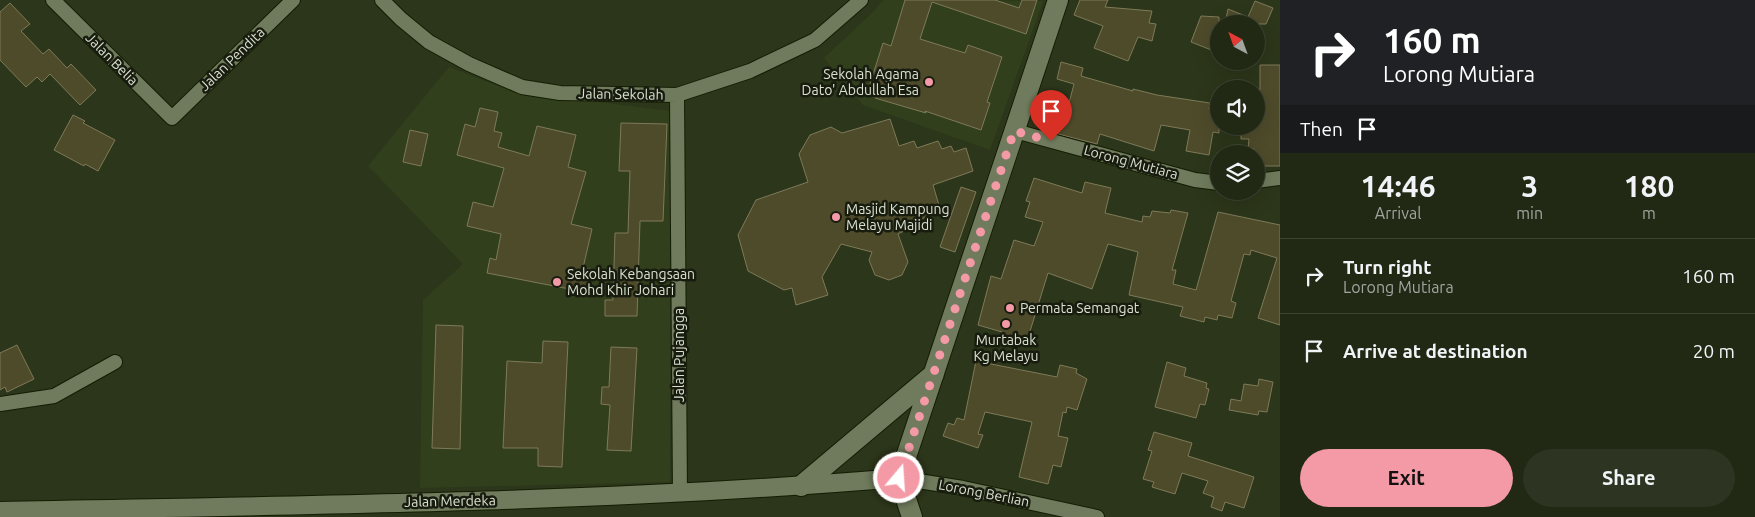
<!DOCTYPE html>
<html lang="en">
<head>
<meta charset="utf-8">
<style>
	:root { --surface:#212814; --page:#2d3422; --text:#f1f3f6; --muted:#a2a6a0; --line:#3e4434; --accent:#f49aa6 }
	body { margin:0; font-family:Ubuntu,sans-serif; background:var(--page); color:var(--text); height:100vh; display:flex; flex-direction:column; font-size:19px; white-space:nowrap }
	* { box-sizing:border-box; margin:0 }
	p { font-size:16px; color:var(--muted) }
	.icon { flex:none; width:28px; height:28px; fill:none; stroke:currentColor; stroke-width:2; stroke-linecap:round; stroke-linejoin:round }
	.map { position:relative; flex:1; overflow:hidden }
	.panel { display:flex; flex-direction:column; background:var(--surface); width:475px }
	.panel>* { flex:none }
	.banner { background:#202124; color:#fff; overflow:hidden }
	.needle { width:32px; rotate:319deg }
	.controls { position:absolute; left:1210px; top:15px; display:grid; gap:10px }
	.controls a { display:grid; place-items:center; width:55px; height:55px; border-radius:50%; background:var(--surface); box-shadow:0 5px 20px #0002,0 0 0 1px var(--line); font-size:25px }
	.pin { position:absolute; display:grid; place-items:center; width:42px; height:42px; color:#fff; margin:-51px -21px; border-radius:50% 50% 50% 0; rotate:-45deg; box-shadow:0 0 5px #0007 }
	.pin .icon { rotate:45deg }
	.me { position:absolute; width:55px; margin:-28px; rotate:18deg; stroke-linejoin:round; filter:drop-shadow(0 0 4px #0008) }
	.turn { display:flex; align-items:center; gap:18px; height:105px; padding:0 20px; font-size:22px }
	.turn .icon { width:65px; height:65px; stroke-width:2.5 }
	.turn b { display:block; font-size:35px; line-height:42px }
	.then { display:flex; align-items:center; height:48px; padding:0 20px; background:#0003; gap:10px; font-size:19px }
	.eta { display:flex; justify-content:space-evenly; align-items:center; height:85px; text-align:center }
	.eta b { font-size:30px; font-weight:700; line-height:35px }
	.primary-button { display:flex; gap:10px; margin-top:auto; padding:10px 20px }
	.primary-button a { flex:1; height:58px; border-radius:30px; background:var(--accent); color:#111; font-size:20px; font-weight:700; line-height:58px; text-align:center }
	.primary-button a+a { background:var(--page); color:var(--text) }
	ul { padding:0; list-style:none }
	li { display:flex; align-items:center; gap:15px; height:75px; padding:0 20px; border-top:1px solid var(--line) }
	li div { flex:1 }
	li b { display:block; font-size:19px }
	li em { font-style:normal }
	main { display:flex; flex:1; min-height:0 }
	.map>svg:first-child { display:block }
</style>
</head>
<body>
<main>
<div class="map">
<svg width="1280" height="517" viewBox="0 0 1280 517">
	<rect width="100%" height="100%" fill="#2c361a"/>
	<path fill="#323f1c" d="M883,0L1043,1L990,150L863,105L824,58L874,11Z
		M449,67L511,91L670,111V482L420,488L423,300L463,264L368,166Z"/>
	<path fill="#4e4b2b" stroke="#7e7a59" d="M905,0H995L1019,8L1022,0H1037L1026,34L932,2L920,39L965,53L968,45L1002,57L987,102L990,103L981,130L925,111L926,113L875,98L878,87L870,84L883,43L891,46Z
		M1080,0H1108L1105,7L1152,11L1149,23L1156,24L1152,41L1138,37L1128,61L1094,48L1103,26L1074,15Z
		M1255,1L1273,8L1266,24H1225L1228,9L1248,17Z
		M10,3L30,24L21,31L43,54L49,49L67,68L71,64L96,90L80,105L50,74L42,82L37,77L26,87L0,60V12Z
		M1201,16L1219,17V53L1191,42Z
		M1061,62L1083,68L1081,76L1133,91V89L1157,95L1210,103L1209,109L1219,111V133L1213,132L1209,155L1186,151L1190,130L1161,125L1154,151L1100,134L1097,144L1054,133L1059,121L1064,122L1074,84L1057,79Z
		M1260,65H1280V166H1256V154H1254V149H1248L1249,139H1241V126H1256V90H1260Z
		M480,108L498,112L494,131L502,133L498,147L529,156L537,126L576,135L568,167L586,172L571,224L592,229L583,268L590,269L585,292L487,273L490,258L496,260L501,234L467,226L473,202L493,207L504,168L457,155L465,124L475,127Z
		M73,115L85,121L83,123L115,140L98,171L85,164L84,166L54,150Z
		M890,119L899,146L914,141L917,148L938,141L942,149L951,146L954,152L966,148L973,171L933,185L941,212L909,223L912,227L898,234L908,262L902,275L889,280L875,275L869,260L872,252L841,244L822,277L828,295L796,305L792,288L784,290L748,271L738,235L756,200L808,182L799,154L810,135L831,127L842,133Z
		M621,123L667,124L663,221H640L637,316H605V300H613L615,233H628L630,171H619Z
		M410,130L428,134L421,166L403,162Z
		M1034,178L1082,193L1085,182L1111,188L1105,213L1142,222L1143,216L1150,217L1152,211L1170,213L1171,210L1188,213L1172,270H1176L1173,284L1196,290L1218,212L1280,225V325L1258,318L1277,258L1251,250L1250,255L1244,254L1231,301L1236,303L1232,318L1218,315L1217,320L1205,317L1204,322L1180,316L1183,307L1129,295L1138,252L1108,244L1092,289L1048,273L1027,341L1002,335V332L978,325L991,276L1001,279L1014,240L1034,246L1043,222L1025,217L1030,202L1026,201Z
		M961,187L976,192L955,252L940,247Z
		M436,325L463,326L460,449L432,448Z
		M543,341L568,342L562,467L538,466V448H503L507,361L542,363Z
		M17,345L34,379L7,392L5,387L0,390V353Z
		M611,347L637,348L631,451L607,450L610,405L601,404L602,387H609Z
		M976,361L1057,377L1060,365L1077,369L1076,373L1087,379L1077,410L1067,407L1066,413L1063,412L1058,436L1068,438L1061,467L1053,465L1048,484L1019,477L1032,422L985,412L978,434L983,435L978,448L943,436L948,423L954,425L957,418L964,420Z
		M1167,362L1186,368L1184,376L1207,383L1206,388L1209,389L1205,405L1200,404L1196,418L1155,407Z
		M1259,379L1273,382L1267,412L1259,411L1258,415L1229,410L1231,399L1241,401L1244,384L1258,386Z
		M1154,432L1192,443L1188,456L1254,477L1244,508L1225,502L1222,511L1211,507L1214,497L1203,493L1208,481L1182,473L1175,494L1152,487L1154,482L1143,479L1152,451L1148,450Z"/>
	<g fill="none" stroke-linecap="round" stroke-linejoin="round">
		<g stroke="#141d03" stroke-width="16">
			<path id="minor" d="M53,0L172,118L293,0
				M382,0L401,19L429,42L469,64L522,87L560,93L677,95L750,71L815,40L861,0
				M677,95L680,494
				M1015,131L1195,180L1219,183
				M1256,181L1280,178
				M0,404L54,396L115,362
				M899,478L963,488L1097,517"/>
		</g>
		<g stroke="#141d03" stroke-width="20">
			<path id="tertiary" d="M0,511C300,505 600,503 899,478"/>
		</g>
		<g stroke="#141d03" stroke-width="22">
			<path id="secondary" d="M801,486L934,374
				M912,517L899,478L1058,0"/>
		</g>
		<use href="#minor" stroke="#6f7b5c" stroke-width="14"/>
		<use href="#tertiary" stroke="#6f7b5c" stroke-width="18"/>
		<use href="#secondary" stroke="#6f7b5c" stroke-width="20"/>
	</g>
	<g fill="none" stroke-linecap="round" stroke-linejoin="round">
		<path stroke="#f49aa6" stroke-width="9" stroke-dasharray="0 16.2" d="M899,478L1014,131L1051,141"/>
	</g>
	<g fill="#f49aa6" stroke="#171c0f" stroke-width="2">
		<circle cx="929" cy="82" r="5"/>
		<circle cx="836" cy="217" r="5"/>
		<circle cx="557" cy="282" r="5"/>
		<circle cx="1010" cy="308" r="5"/>
		<circle cx="1006" cy="324" r="5"/>
	</g>
	<g text-anchor="middle" dominant-baseline="central" stroke-width="5" stroke-linejoin="round" paint-order="stroke">
		<g font-size="14" fill="#dae1d0" stroke="#171c0f">
			<text transform="translate(112 59) rotate(45)">Jalan Belia</text>
			<text transform="translate(232 59) rotate(-44)">Jalan Pendita</text>
			<text transform="translate(621 94) rotate(1)">Jalan Sekolah</text>
			<text transform="translate(1131 162) rotate(15)">Lorong Mutiara</text>
			<text transform="translate(679 355) rotate(-90)">Jalan Pujangga</text>
			<text transform="translate(984 493) rotate(11)">Lorong Berlian</text>
			<text transform="translate(450 501) rotate(-1)">Jalan Merdeka</text>
		</g>
		<g font-size="14" fill="#dae1d0" stroke="#171c0f" text-anchor="start">
			<text x="919" y="74" text-anchor="end">Sekolah Agama<tspan x="919" dy="16">Dato' Abdullah Esa</tspan></text>
			<text x="846" y="209">Masjid Kampung<tspan x="846" dy="16">Melayu Majidi</tspan></text>
			<text x="567" y="274">Sekolah Kebangsaan<tspan x="567" dy="16">Mohd Khir Johari</tspan></text>
			<text x="1020" y="308">Permata Semangat</text>
			<text x="1006" y="340" text-anchor="middle">Murtabak<tspan x="1006" dy="16">Kg Melayu</tspan></text>
		</g>
	</g>
</svg>
<div class="controls">
<a><svg class="needle" viewBox="-14 -14 28 28"><path d="M0-13l5 13h-10z" fill="#e53935"/><path d="M0 13l5-13h-10z" fill="#a2a6a0"/></svg></a>
<a><svg class="icon" aria-label="sound" viewBox="0 0 24 24"><path d="M4 9h4l5-4v14l-5-4H4zM17 9q2 3 0 6"/></svg></a>
<a><svg class="icon" aria-label="layers" viewBox="0 0 24 24"><path d="M12 4l9 5-9 5-9-5zM3 14l9 5 9-5"/></svg></a>
</div>
<div class="pin" style="left:1051px;top:141px;background:#d93025"><svg class="icon" aria-label="arrive" viewBox="0 0 24 24"><path d="M6 21V4h12l-3 4 3 4H6"/></svg></div>
<svg class="me" style="left:899px;top:478px" viewBox="-20 -20 40 40"><circle r="17" fill="#f49aa6" stroke="#fff" stroke-width="3"/><path d="M0-11L8 9 0 5-8 9z" fill="#fff"/></svg>
</div>
<section class="panel">
<div class="banner">
<div class="turn"><svg class="icon" aria-label="right" viewBox="0 0 24 24"><path d="M7 20v-9h11M14 6l5 5-5 5"/></svg><div><b>160 m</b>Lorong Mutiara</div></div>
<div class="then">Then<svg class="icon" aria-label="arrive" viewBox="0 0 24 24"><path d="M6 21V4h12l-3 4 3 4H6"/></svg></div>
</div>
<div class="eta">
<div><b>14:46</b><p>Arrival</p></div>
<div><b>3</b><p>min</p></div>
<div><b>180</b><p>m</p></div>
</div>
<ul>
<li><svg class="icon" aria-label="right" viewBox="0 0 24 24"><path d="M7 20v-9h11M14 6l5 5-5 5"/></svg><div><b>Turn right</b><p>Lorong Mutiara</p></div><em>160 m</em></li>
<li><svg class="icon" aria-label="arrive" viewBox="0 0 24 24"><path d="M6 21V4h12l-3 4 3 4H6"/></svg><div><b>Arrive at destination</b></div><em>20 m</em></li>
</ul>
<div class="primary-button"><a>Exit</a><a>Share</a></div>
</section>
</main>
</body>
</html>
